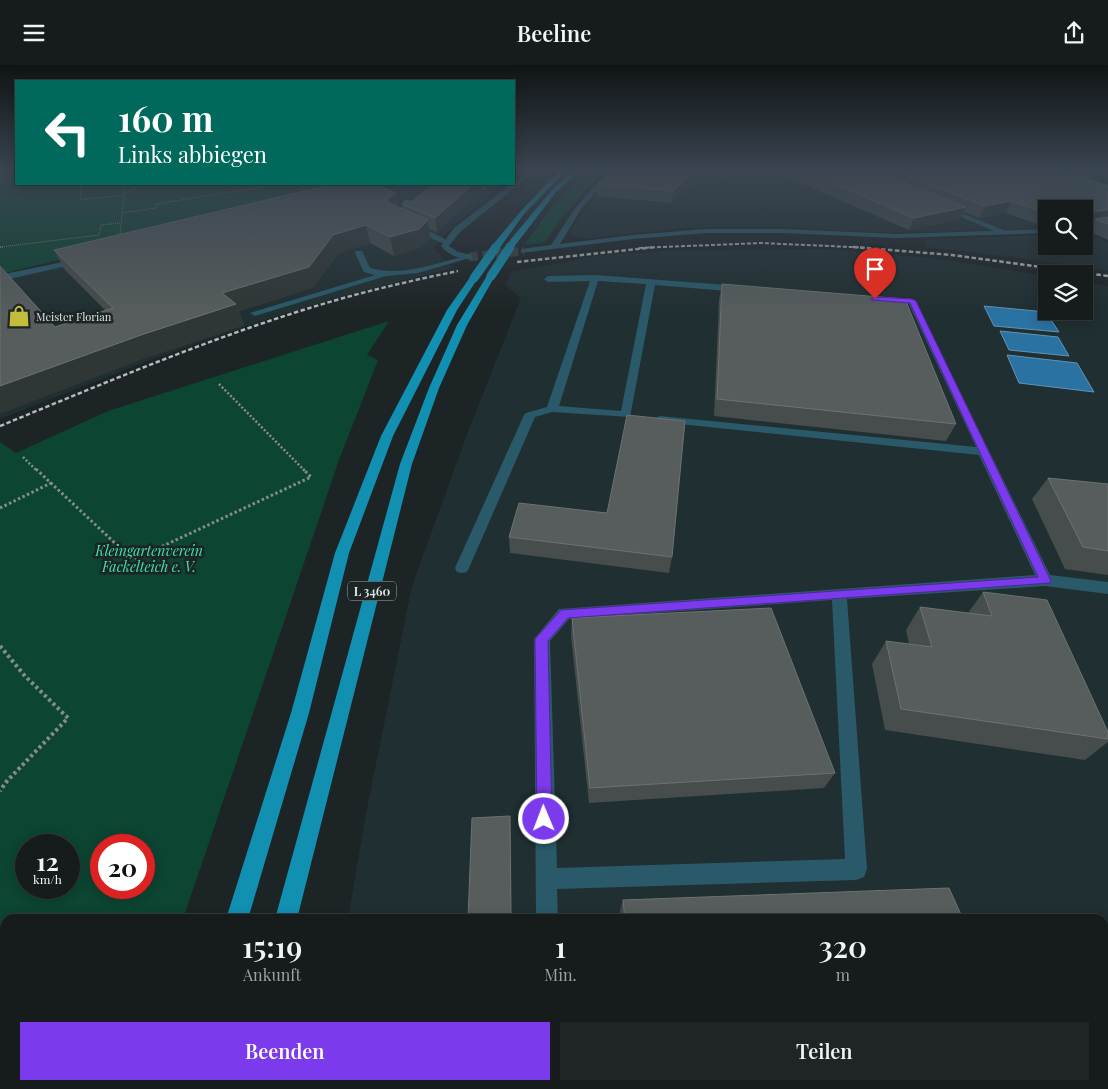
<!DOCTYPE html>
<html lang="de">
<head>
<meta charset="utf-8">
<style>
	:root { --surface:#161b1c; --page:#1f2425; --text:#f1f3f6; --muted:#9ea1a3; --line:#35393b; --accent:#7c3aed }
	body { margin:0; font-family:"Playfair Display",serif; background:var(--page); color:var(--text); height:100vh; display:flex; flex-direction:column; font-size:19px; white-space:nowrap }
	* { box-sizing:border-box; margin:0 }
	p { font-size:16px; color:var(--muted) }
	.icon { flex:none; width:28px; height:28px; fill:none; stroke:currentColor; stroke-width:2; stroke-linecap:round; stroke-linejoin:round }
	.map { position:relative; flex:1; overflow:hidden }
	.drawer { position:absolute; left:0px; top:849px; width:1109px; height:176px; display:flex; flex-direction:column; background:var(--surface); border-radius:15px 15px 0 0; box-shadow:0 2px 12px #0003,0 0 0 1px var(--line) }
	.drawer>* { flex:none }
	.top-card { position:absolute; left:15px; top:15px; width:500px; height:105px; border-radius:0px; box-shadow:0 2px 12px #0003,0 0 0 1px var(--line); background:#00695c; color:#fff; overflow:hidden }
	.tools { position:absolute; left:1038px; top:135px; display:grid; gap:10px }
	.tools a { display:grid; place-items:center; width:55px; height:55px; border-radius:0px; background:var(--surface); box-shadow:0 2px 12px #0003,0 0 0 1px var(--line); font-size:25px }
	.speed { position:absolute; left:15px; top:769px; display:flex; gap:10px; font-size:25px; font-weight:700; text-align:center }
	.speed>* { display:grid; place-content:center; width:65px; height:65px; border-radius:50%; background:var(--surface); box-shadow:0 2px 12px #0003,0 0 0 1px var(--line); line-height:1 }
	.speed small { font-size:12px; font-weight:400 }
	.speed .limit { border:8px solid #d22; background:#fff; color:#111 }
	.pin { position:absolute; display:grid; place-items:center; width:42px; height:42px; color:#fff; margin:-51px -21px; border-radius:50% 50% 50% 0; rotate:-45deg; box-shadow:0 0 5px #0007 }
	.pin .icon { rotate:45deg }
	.me { position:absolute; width:55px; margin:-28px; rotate:359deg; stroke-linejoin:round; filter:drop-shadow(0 0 4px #0008) }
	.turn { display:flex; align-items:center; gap:18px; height:105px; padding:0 20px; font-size:22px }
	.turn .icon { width:65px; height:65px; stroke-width:2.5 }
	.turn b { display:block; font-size:35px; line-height:42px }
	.eta { display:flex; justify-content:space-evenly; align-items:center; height:85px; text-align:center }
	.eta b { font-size:30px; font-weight:600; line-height:35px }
	.action { display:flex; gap:10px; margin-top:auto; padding:10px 20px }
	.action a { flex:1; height:58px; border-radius:0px; background:var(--accent); color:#fff; font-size:20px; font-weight:600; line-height:58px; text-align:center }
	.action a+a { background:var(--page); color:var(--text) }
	header { display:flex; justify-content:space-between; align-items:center; height:65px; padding:0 20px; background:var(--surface); font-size:22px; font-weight:600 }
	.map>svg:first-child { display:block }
</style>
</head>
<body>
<header><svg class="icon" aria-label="menu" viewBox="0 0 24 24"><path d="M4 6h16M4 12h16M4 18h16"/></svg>Beeline<svg class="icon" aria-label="share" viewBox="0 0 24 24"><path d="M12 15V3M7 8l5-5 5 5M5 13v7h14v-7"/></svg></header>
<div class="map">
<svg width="1108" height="1024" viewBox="0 0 1108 1024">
	<rect width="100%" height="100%" fill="#1d2425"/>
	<path fill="#202f31" d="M670,105H1011L1108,149L1084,144H1046V163L894,168L781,162H734L681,163L584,174L571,171L570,166L606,117Z
		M388,119H501L444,170L433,183L453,203L350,229L259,257L153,294L0,354V216L91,195Z
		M1084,168L1108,177V206L1012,192L926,182L923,175L1046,170V181H1084Z
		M822,184L932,193L1046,211V246H1084V217L1108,221V1024H318V1020H1104V854H348L366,748L412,521L469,364L521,233L505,220L511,207L601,190L666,186Z"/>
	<path fill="#0c4531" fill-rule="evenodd" d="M0,105H16V119H362L299,138L0,209Z
		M588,105H604L563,151L545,177L524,180L551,143Z
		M389,256L367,290L378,295L339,395L183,854H5V1020H126L125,1024H0V377L16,388L108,346ZM26,780H69V822H26ZM101,780H144V822H101Z"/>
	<path fill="#2a72a2" stroke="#6094b6" d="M984,241L1046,247L1059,267L994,261Z
		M1000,266L1058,272L1069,291L1009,285Z
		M1007,290L1077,298L1094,327L1019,318Z"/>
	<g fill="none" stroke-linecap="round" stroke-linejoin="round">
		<path stroke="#3a4042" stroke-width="9" stroke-dasharray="9 4.5" stroke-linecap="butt" d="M469,192L524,186"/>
		<path stroke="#868c8d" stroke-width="1" stroke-dasharray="1 1" stroke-linecap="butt" d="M80,119L81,135L124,130
			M308,127L302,122L318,119
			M124,128L132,126L139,119
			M122,148L156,143V139L279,119
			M123,172L120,170L125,119
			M0,182L99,170L101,160L120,158"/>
		<path stroke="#868c8d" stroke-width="2" stroke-dasharray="1 1" stroke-linecap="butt" d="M0,182H3"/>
		<path stroke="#868c8d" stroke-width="2.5" stroke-dasharray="2 2" stroke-linecap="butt" d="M219,319L305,406
			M23,392L37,406"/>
		<path stroke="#868c8d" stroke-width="3" stroke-dasharray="2.5 2.5" stroke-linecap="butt" d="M36,404L133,495L311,412L303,404
			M0,443L51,418"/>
		<path stroke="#868c8d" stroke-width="4" stroke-dasharray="3 3" stroke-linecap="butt" d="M0,581L25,611L68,653L7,716L0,726"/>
		<path fill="#2a5a6a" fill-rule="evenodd" d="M1097,106L1108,109V113L1095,109Z
			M943,142H947L1008,167L1001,169L943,144Z
			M409,159H415L451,177L444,179L409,163Z
			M356,186H362L370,203C403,212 437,198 469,190L473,192L418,208L386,211L258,250L255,251L250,248L375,210L364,207L355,188Z
			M82,193L86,195L85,197L0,216V210Z
			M595,210L740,221L744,224L740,227L655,220L630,352L552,347L535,352L469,503L467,507L462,508L457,507L455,503L524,350L526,348L547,342L590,216L548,217L544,214L548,211ZM598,216L646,219L621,346L559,341Z
			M888,232L912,234L916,237L1050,510L1108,517V529L1045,521L847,534L867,804L864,812L856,815L557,824L558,854H536L534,574L559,544L1035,510L979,390L660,357L654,354L660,351L976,382L909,239L885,237L884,235ZM832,535L845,794L557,803L550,576L569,554Z
			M540,1020H566V1024H540Z"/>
		<path fill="#2a5a6a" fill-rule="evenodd" d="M530,105H537L460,167L449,181L458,187L472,190V194C461,195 448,190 441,181L454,163Z
			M609,105H616L581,144L560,179L633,170L706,164H783L897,169L1046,164V168L897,173L783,168H706L633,174L521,188V184L551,180L576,142Z
			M1102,105H1108V108L1078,115L1075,113Z
			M1108,158V162L1084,165V161Z"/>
		<path fill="#1190b2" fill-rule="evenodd" d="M560,105H567L524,149L501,181H495V177L520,147Z
			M573,105H580L556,127L517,178H511V174L552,125Z
			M1049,105H1060L1108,120V124Z
			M488,209L495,211L467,260L439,323L412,399L297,854H275L400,399L429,323L457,260Z
			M471,211L478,213L457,245L393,371L349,488L309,648L248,854H226L291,648L335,488L381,371L447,245Z
			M173,1020H199L198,1024H172Z
			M232,1020H258L257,1024H231Z"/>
		<path stroke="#b4babb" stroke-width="2" stroke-dasharray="4 2" stroke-linecap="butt" d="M639,183L761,178L873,183"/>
		<path stroke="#b4babb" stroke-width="2.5" stroke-dasharray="4.5 2.5" stroke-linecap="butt" d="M853,182L952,190L1108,211
			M517,197L655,182
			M0,361C112,315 224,267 340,234C379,223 419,214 458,206"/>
		<path stroke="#1190b2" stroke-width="7" d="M495,183L498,179
			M509,183L514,176"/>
		<path stroke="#1190b2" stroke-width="9" d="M491,211L510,182
			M474,213L496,182"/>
	</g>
	<path fill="#464d4c" d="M706,105L672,138L597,131V119Z
		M709,105H763L723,112Z
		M771,105H1051L1108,121V175L1088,166L1093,158L1085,159L1084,161V144H1046V162L1006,148L979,153L964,147L960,154L909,165Z
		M434,119H493L486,125H482L437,167L429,164L430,173L421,182L394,191L370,178L338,188L314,222L239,246L244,260L151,291L55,262L105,245L64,204L54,185L396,128L399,142L402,144V139L411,137Z
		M722,219L956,359L946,376L714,351L719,235Z
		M1048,413L1108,419V510L1065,504L1032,434Z
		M509,472L672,492L669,508L510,488Z
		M983,527L1108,667V677L1085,695L885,665L872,599L886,576L909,579L906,565L920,542L968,548Z
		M572,553L835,708L824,723L589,738L571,571Z
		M623,835L963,854H621L620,846Z
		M638,1020H1036L1038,1024H639Z"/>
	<path fill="#2f3636" d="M696,105H706L672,138L673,126Z
		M724,105H763L723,112Z
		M896,107L892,118L890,108Z
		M473,119H482V125L437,167L435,153Z
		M486,119H493L486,125Z
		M396,128L399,145L390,151L387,134Z
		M1011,136L1006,148L979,153L985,141Z
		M966,142L960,154L909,165L914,153Z
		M1108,145V156L1095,154L1093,158L1085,159L1091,147Z
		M428,155L430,173L421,182L394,191L390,172Z
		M366,160L370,178L338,188L314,222L239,246L244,260L151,291L0,349V321L222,228L333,170Z
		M510,751L511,761L512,854H511Z"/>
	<path fill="#575d5d" stroke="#6c7272" d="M615,105H696L673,126L597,119Z
		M800,105H1051L1108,121V145L1091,147L1089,152L1084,149V144H1046V148L1011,136L985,141L896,107L890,108L891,112L966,142L914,153Z
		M334,119H375L396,128L387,134V137L428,155L419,164L390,172L366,160L333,170L309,202L222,228L236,239L141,270L0,321V201L55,262L113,243L54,185Z
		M434,119H473L435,153L402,139L406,135L411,137Z
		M1108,152V159L1095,154Z
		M722,219L905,234L956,359L717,334Z
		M627,350L685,356L672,492L509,472L519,438L607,448Z
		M1048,413L1108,419V486L1083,482Z
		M983,527L1047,535L1108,667V674L901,644L886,576L932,582L920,542L992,551Z
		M771,543L835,708L590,723L572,553Z
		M510,751L511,854H468L472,753Z
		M949,823L963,854H625L623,835Z
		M643,1020H1036L1038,1024H644Z"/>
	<linearGradient id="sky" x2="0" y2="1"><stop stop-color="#101414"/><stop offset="0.42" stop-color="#3a4551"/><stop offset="1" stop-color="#3a4551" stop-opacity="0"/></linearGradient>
	<rect width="1108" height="249" fill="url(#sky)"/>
	<path fill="#7c3aed" stroke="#51269a" d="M875,232L912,234L916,236L1051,516L1050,518L568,553L548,576L552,754L550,759L544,761L539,759L537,754L535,574L561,545L1038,512L910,238L872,235L871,234Z"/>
	<defs>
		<g id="shop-bare" transform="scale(1.725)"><path d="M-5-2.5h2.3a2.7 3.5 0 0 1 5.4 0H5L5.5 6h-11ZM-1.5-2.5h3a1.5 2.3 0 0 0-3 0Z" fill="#c3bd3e" stroke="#1d2425" stroke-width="2.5" paint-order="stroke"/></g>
	</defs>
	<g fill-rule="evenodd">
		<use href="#shop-bare" x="19" y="251"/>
	</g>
	<g text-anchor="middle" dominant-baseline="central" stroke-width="5" stroke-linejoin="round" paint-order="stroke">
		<g font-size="11" fill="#dde2e3" stroke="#1d2425" text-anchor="start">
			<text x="36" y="251">Meister Florian</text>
		</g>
		<rect fill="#1d2425" stroke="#a3a9aa" stroke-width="1" x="348" y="516.5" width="48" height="19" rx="4"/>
		<g font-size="12" font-weight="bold" fill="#dde2e3">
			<text x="372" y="526">L 3460</text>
		</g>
		<g font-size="14" font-style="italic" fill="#3ce4aa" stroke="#1d2425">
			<text x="149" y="485">Kleingartenverein<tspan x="149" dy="16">Fackelteich e. V.</tspan></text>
		</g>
	</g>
</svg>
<div class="tools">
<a><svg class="icon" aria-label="search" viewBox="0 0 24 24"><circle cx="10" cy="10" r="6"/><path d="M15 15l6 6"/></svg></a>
<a><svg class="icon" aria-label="layers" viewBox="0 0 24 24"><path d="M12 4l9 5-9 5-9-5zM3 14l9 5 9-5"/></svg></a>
</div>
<div class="speed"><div>12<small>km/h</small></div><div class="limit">20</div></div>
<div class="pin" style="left:875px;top:234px;background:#d93025"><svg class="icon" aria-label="arrive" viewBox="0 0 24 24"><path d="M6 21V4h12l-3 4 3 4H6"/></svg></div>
<svg class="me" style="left:544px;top:754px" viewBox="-20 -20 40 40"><circle r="17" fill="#7c3aed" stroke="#fff" stroke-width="3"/><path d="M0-11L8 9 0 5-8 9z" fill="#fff"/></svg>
<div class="top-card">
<div class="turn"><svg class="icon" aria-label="left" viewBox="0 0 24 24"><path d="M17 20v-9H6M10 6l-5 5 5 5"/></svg><div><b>160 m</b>Links abbiegen</div></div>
</div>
<section class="drawer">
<div class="eta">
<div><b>15:19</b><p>Ankunft</p></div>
<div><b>1</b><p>Min.</p></div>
<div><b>320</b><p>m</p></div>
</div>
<div class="action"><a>Beenden</a><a>Teilen</a></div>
</section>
</div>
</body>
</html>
